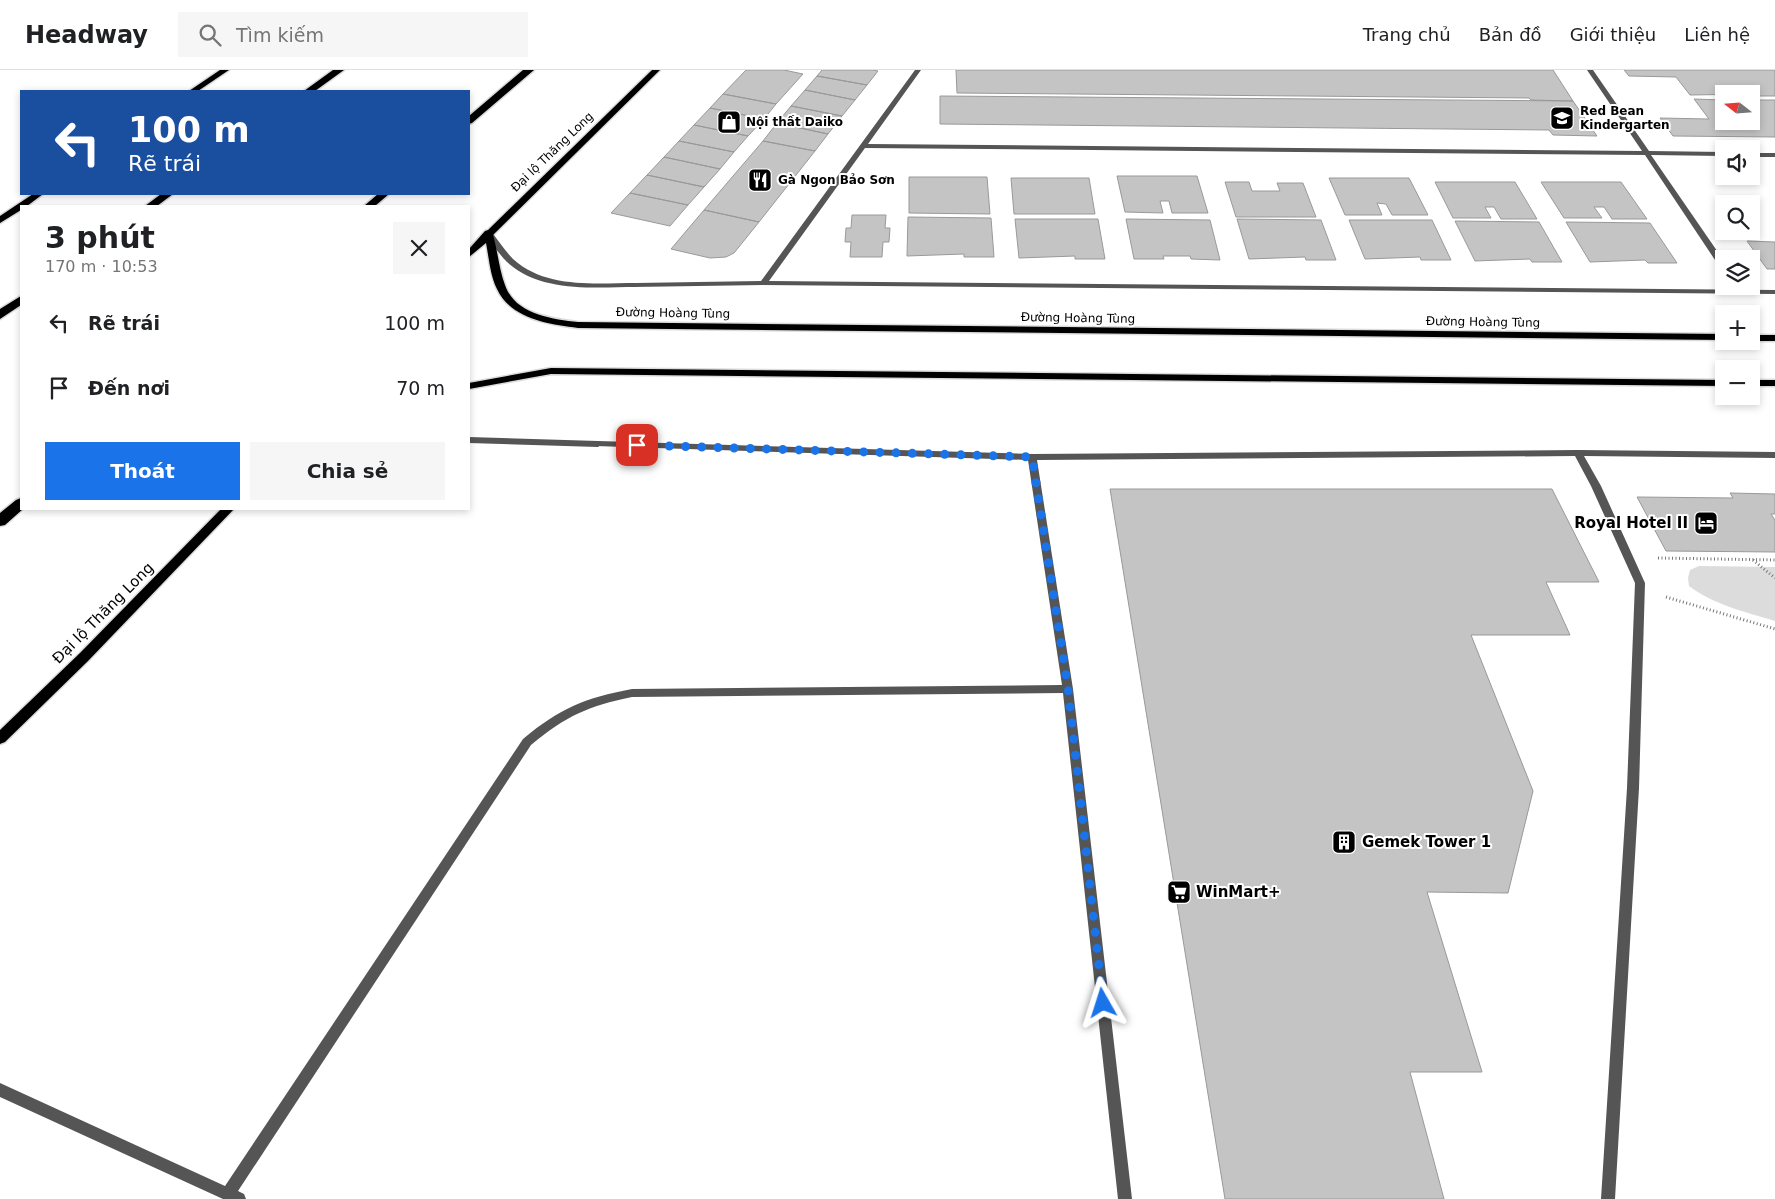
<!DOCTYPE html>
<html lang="vi">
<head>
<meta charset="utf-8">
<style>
	:root { --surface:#fff; --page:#f6f6f6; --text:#202124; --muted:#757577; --line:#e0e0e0; --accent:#1a73e8 }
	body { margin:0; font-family:"DejaVu Sans",sans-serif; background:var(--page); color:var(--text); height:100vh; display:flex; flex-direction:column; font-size:19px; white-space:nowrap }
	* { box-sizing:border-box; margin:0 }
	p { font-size:16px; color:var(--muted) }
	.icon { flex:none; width:28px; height:28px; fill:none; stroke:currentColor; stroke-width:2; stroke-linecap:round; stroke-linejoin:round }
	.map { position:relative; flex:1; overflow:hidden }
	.sheet { position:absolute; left:20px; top:135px; width:450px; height:305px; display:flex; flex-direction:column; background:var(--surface); border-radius:0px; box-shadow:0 2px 8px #0003 }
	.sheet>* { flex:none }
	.banner { position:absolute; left:20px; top:20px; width:450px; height:105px; border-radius:0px; box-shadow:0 2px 8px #0003; background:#1a4fa0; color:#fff; overflow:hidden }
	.needle { width:32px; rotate:287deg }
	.tools { position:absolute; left:1715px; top:15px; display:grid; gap:10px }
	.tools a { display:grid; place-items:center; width:45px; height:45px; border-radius:0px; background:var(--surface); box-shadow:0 2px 8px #0003; font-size:25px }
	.pin { position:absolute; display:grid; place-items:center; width:42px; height:42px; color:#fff; margin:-21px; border-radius:10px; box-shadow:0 2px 8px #0006 }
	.me { position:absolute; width:55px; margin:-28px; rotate:354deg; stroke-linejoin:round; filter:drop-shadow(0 0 4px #0008) }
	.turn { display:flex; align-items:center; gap:18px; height:105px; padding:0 25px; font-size:22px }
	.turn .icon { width:65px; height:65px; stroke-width:2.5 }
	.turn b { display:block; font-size:35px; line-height:42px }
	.round { display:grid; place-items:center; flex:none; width:52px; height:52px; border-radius:0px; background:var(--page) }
	.headline { display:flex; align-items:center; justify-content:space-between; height:85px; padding:0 25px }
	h1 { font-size:30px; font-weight:600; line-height:38px }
	.primary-button { display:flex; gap:10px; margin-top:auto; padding:10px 25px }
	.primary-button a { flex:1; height:58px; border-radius:0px; background:var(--accent); color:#fff; font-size:20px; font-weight:600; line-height:58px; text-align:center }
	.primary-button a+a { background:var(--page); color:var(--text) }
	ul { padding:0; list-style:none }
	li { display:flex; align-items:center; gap:15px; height:65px; padding:0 25px }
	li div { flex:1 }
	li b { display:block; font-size:19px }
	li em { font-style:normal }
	header { display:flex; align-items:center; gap:30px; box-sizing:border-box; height:70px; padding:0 25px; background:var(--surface); border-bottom:1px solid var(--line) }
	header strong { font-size:24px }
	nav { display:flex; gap:28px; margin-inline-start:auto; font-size:18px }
	.search { width:350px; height:45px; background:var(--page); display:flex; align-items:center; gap:12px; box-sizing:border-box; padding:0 18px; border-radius:0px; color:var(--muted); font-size:19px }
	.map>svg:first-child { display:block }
</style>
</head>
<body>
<header>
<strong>Headway</strong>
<div class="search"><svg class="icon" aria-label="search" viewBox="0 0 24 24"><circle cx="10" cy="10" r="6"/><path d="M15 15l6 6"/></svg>Tìm kiếm</div>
<nav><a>Trang chủ</a><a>Bản đồ</a><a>Giới thiệu</a><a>Liên hệ</a></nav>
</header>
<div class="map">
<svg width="1775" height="1129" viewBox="0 0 1775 1129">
	<rect width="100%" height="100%" fill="#fff"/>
	<path fill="#dcdcdc" d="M1699,496L1775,497V551C1746,542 1714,535 1689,516L1688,508L1690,500Z"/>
	<path fill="#c4c4c4" stroke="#999" d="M746,0H784L803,4L776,34L723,24Z
		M822,0H873L878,1L867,15L817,6Z
		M956,0H1553L1573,31L1531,30L1529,28L957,23Z
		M1624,0H1775V26H1751V24L1690,25L1676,7L1629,6Z
		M817,6L867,15L855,30L805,20Z
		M805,20L855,30L842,46L791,36Z
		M723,24L776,34L764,49L710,38Z
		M940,26L1573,31L1597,66L1553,65L1549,60L940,54Z
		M1694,29L1724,30V51H1751V30H1775V67L1673,66L1660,48L1709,49Z
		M791,36L842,46L828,64L777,53Z
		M710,38L764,49L748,66L694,55Z
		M777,53L828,64L815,81L763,71Z
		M694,55L748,66L734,82L679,71Z
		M679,71L734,82L720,99L664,87Z
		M763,71L815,81L759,152L704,140Z
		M664,87L720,99L704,117L647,105Z
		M647,105L704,117L688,135L630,123Z
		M1117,106H1197L1208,143H1172L1169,131H1160L1163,143L1125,142Z
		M909,107H987L990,144L909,143Z
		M1011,108H1089L1095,144H1014Z
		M1329,108H1409L1428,145H1392L1386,134L1377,133L1382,145H1345Z
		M1225,112H1249L1252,121H1280L1277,113H1303L1316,147H1236Z
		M1435,112H1515L1537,149H1501L1494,137H1485L1491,148H1453Z
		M1541,112H1621L1647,149H1612L1604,137H1594L1602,148H1564Z
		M630,123L688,135L670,156L611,143Z
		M704,140L759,152L734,183L726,187L710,188L671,179Z
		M852,145H886L885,158H890L889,172H883L882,187H850L851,172H845L846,158H851Z
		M908,147L991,148L994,187H964V184L907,186Z
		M1015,149H1098L1105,189H1075V186L1019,188Z
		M1126,149L1210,150L1220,190L1191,189L1190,186H1163L1164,189H1134Z
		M1237,149L1321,150L1336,190H1306L1305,187L1249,189Z
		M1349,150H1432L1451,190H1421L1420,187L1365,189Z
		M1455,151L1539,152L1562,192H1532L1530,189L1475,191Z
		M1566,152L1650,153L1677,193H1648L1645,190L1590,192Z
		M1747,171L1775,172V199H1767Z
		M1110,419H1552L1599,512H1546L1570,565H1471L1533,721L1508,823L1427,822L1482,1002H1410L1444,1129H1225Z
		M1730,423L1775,424V444H1771L1775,450V482L1666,481L1637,427L1733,428Z"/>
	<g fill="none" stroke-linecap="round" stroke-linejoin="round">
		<g stroke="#dbdbdb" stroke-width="3">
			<path id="primary" d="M220,0H229L198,21H189Z
				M652,0H660L493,165C498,182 499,199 505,215C515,244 551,249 578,252L1724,264V270L578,258C548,254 511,249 497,219C490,205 489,188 486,173L469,187V179L485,161L488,160Z
				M33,124H43L27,136H21V140L0,153V146Z
				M1751,265H1775V271H1751Z
				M551,298L1724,310V316L551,304L469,319V313Z
				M1751,310H1775V316H1751Z
				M221,439H234L88,591L5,672L0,674V660L80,583Z"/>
		</g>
		<g stroke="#dbdbdb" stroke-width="3">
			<path id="highway" d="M333,0H344L315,21H304Z
				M523,0H534L472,53L469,54V46Z
				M161,124H173L157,136H145Z
				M378,124H389L375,136H364Z
				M21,226V235L0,249V239Z
				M21,428V439H23L5,455L0,456V443L16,430Z"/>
		</g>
		<path stroke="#777" stroke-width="3" stroke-dasharray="1 2.5" stroke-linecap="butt" d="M1658,488L1775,490
			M1753,490L1775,508
			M1666,527L1775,559"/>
		<path fill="#555" fill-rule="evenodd" d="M485,161H491C498,170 505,181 513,189C546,219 595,213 636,213L640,215L636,217C593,217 541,223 507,192C499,184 492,173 485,165Z
			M469,367L598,371L602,374L598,377L469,373Z"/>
		<path fill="#555" fill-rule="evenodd" d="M915,0H921L868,74L1642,81L1587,0H1593L1649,81L1724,82V86L1651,85L1724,191V199H1721L1645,85L865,78L769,211L1775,220V224L763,215L633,217V213H636L761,211Z
			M1751,83H1775V87H1751Z
			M598,371L1032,384L1578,380L1775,382V388L1584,386L1601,416L1645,513L1639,718L1615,1129H1601L1627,718L1635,513L1591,416L1575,386L1037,390L1073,619L1132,1129H1118L1063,623L632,627C588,636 566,646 531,675L238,1121L244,1124L246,1129H223L0,1027V1013L225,1116L523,669C560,638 585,628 632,619L1062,615L1028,390L595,376L594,374Z"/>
		<use href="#primary" fill="#000" fill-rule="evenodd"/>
		<use href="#highway" fill="#000" fill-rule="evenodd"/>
	</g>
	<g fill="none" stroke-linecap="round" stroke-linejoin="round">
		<path stroke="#1a73e8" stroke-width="9" stroke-dasharray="0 16.2" d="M637,375L1032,387L1068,618L1103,933"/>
	</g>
	<defs>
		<g id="school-square" transform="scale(1.25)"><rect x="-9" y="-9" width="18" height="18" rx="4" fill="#000" stroke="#fff"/><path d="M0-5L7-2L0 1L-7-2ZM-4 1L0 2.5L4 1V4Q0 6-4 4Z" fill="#fff"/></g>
		<g id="shop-square" transform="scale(1.25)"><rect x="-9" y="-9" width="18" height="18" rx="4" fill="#000" stroke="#fff"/><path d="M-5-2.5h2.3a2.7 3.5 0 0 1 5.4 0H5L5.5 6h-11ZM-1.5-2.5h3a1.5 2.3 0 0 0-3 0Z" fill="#fff"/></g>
		<g id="restaurant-square" transform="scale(1.25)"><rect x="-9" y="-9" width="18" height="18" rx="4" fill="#000" stroke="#fff"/><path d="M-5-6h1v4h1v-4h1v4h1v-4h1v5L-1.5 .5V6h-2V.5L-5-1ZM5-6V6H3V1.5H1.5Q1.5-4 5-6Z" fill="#fff"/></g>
		<g id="hotel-square" transform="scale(1.25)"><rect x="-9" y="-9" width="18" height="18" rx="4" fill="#000" stroke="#fff"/><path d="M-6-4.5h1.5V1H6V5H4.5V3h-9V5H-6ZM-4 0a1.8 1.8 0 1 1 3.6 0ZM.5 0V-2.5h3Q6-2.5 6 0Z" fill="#fff"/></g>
		<g id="building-square" transform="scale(1.25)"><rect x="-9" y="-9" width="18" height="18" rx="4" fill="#000" stroke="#fff"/><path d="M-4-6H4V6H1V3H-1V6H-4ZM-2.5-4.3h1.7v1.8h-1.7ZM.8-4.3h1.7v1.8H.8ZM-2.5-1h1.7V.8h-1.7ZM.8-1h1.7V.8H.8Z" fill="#fff"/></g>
		<g id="supermarket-square" transform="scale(1.25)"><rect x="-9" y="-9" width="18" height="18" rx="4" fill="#000" stroke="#fff"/><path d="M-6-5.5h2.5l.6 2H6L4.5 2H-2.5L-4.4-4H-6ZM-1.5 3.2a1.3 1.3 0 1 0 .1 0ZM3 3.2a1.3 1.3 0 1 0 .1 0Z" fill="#fff"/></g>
	</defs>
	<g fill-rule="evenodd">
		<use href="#school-square" x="1562" y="48"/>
		<use href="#shop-square" x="729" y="52"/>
		<use href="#restaurant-square" x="760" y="110"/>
		<use href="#hotel-square" x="1706" y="453"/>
		<use href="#building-square" x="1344" y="772"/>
		<use href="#supermarket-square" x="1179" y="822"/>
	</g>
	<g text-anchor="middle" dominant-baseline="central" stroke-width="4" stroke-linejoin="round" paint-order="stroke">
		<g font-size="12" font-weight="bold" fill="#000" stroke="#fff" text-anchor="start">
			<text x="1580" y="41">Red Bean<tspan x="1580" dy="14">Kindergarten</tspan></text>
			<text x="746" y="52">Nội thất Daiko</text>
			<text x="778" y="110">Gà Ngon Bảo Sơn</text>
		</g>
		<g font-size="12" fill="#000" stroke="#fff">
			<text transform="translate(552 82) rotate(-44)">Đại lộ Thăng Long</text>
			<text transform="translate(673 243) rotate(1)">Đường Hoàng Tùng</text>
			<text transform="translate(1078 248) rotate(1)">Đường Hoàng Tùng</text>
			<text transform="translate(1483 252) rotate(1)">Đường Hoàng Tùng</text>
		</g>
		<g font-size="15" font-weight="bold" fill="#000" stroke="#fff" text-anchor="start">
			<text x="1688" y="453" text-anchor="end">Royal Hotel II</text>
			<text x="1362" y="772">Gemek Tower 1</text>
			<text x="1196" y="822">WinMart+</text>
		</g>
		<g font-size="15" fill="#000" stroke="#fff">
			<text transform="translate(103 543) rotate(-45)">Đại lộ Thăng Long</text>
		</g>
	</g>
</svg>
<div class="tools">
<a><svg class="needle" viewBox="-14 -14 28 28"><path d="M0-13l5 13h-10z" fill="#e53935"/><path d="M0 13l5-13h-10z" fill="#757577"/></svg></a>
<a><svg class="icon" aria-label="sound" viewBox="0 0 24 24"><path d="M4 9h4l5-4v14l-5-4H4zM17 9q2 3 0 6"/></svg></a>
<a><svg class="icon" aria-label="search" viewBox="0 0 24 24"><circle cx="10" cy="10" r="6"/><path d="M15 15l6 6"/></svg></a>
<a><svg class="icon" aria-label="layers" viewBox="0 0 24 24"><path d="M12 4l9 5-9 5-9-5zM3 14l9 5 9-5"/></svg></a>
<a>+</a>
<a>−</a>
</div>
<div class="pin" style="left:637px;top:375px;background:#d93025"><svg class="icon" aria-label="arrive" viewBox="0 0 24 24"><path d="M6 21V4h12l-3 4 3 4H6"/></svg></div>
<svg class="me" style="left:1103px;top:933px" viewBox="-20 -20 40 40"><path d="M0-17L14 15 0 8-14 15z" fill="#1a73e8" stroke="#fff" stroke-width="4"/></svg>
<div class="banner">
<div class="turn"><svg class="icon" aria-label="left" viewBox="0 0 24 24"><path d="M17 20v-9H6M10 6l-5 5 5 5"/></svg><div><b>100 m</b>Rẽ trái</div></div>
</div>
<section class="sheet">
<div class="headline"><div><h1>3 phút</h1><p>170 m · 10:53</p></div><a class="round"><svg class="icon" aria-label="close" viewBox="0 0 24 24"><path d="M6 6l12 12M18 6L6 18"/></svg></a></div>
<ul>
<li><svg class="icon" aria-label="left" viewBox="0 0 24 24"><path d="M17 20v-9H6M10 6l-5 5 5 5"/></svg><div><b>Rẽ trái</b></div><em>100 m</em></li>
<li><svg class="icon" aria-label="arrive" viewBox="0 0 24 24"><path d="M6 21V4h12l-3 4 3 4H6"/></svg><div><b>Đến nơi</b></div><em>70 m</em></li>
</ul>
<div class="primary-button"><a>Thoát</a><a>Chia sẻ</a></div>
</section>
</div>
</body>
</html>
